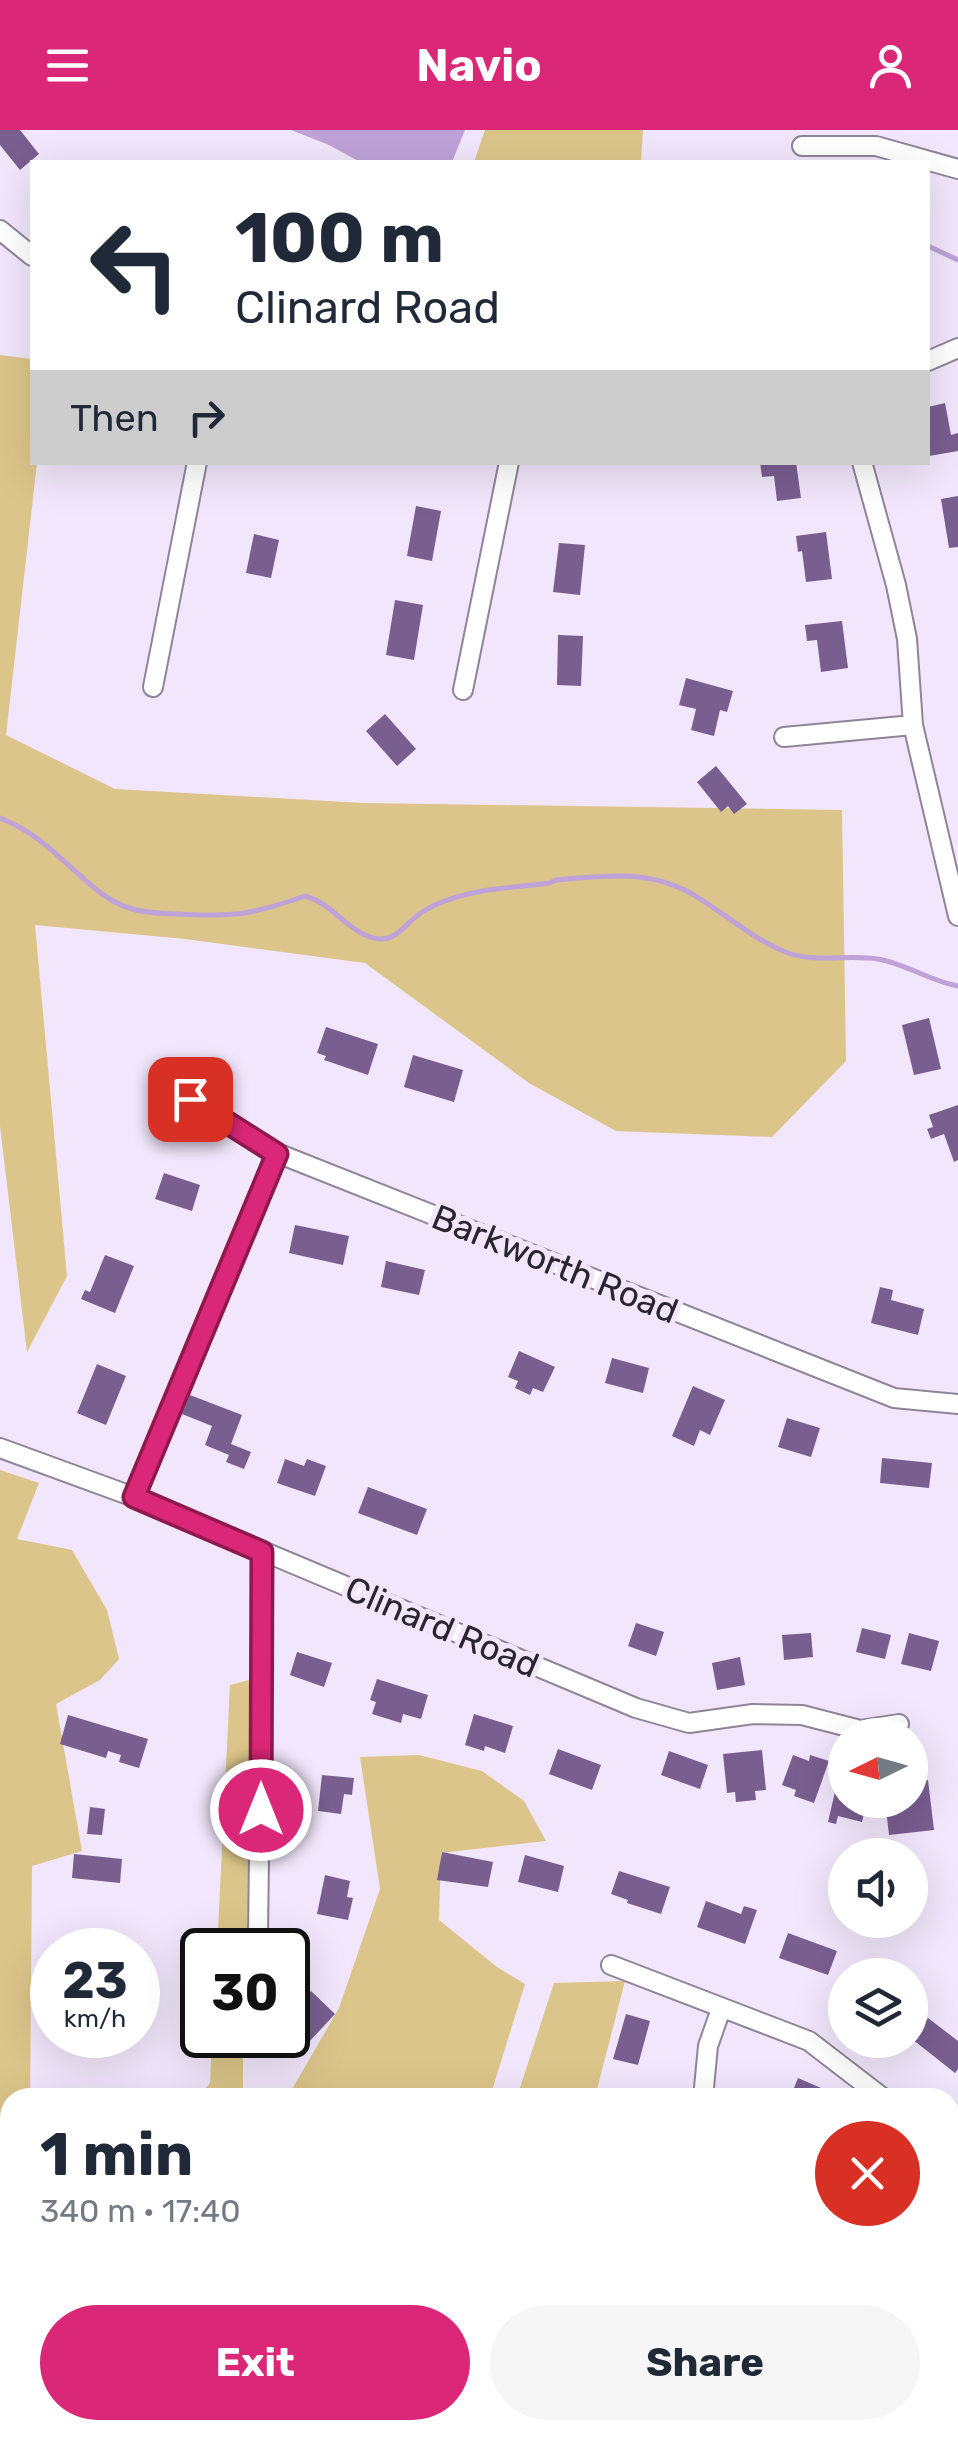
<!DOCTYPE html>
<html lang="en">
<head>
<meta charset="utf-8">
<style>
	:root { --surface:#fff; --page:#f6f6f7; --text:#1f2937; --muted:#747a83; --accent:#db2777 }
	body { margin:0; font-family:Rubik,sans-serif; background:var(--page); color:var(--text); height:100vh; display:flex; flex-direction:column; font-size:38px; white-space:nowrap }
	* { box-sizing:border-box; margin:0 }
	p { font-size:32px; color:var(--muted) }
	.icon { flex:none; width:55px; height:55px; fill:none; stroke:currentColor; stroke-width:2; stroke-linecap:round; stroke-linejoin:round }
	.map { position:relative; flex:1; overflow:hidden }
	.details { position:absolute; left:0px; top:1958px; width:960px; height:352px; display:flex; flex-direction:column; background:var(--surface); border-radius:30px 30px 0 0; box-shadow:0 10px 40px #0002 }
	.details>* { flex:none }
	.top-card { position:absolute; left:30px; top:30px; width:900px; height:305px; border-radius:0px; box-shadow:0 10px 40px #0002; background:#fff; color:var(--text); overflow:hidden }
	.needle { width:65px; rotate:265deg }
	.buttons { position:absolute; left:828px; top:1588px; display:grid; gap:20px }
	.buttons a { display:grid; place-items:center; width:100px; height:100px; border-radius:50%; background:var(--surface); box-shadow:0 10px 40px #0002; font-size:50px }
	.speed { position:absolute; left:30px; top:1798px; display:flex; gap:20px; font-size:50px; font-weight:700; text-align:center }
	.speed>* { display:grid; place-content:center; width:130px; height:130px; border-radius:50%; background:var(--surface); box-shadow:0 10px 40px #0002; line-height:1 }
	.speed small { font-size:25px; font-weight:400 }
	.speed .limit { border:5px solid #111; border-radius:15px; background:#fff; color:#111 }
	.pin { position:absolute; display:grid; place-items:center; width:85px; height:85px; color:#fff; margin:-42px; border-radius:20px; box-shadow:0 5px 15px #0006 }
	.me { position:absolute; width:110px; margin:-55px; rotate:0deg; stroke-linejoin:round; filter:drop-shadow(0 0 8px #0008) }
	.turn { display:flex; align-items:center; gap:35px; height:210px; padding:0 40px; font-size:45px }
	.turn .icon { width:130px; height:130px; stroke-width:2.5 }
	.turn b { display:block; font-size:70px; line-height:85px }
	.then { display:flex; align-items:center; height:95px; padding:0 40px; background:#0003; gap:20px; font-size:38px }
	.round { display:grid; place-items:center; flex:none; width:105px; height:105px; border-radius:52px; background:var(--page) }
	.summary { display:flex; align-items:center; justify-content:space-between; height:170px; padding:0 40px }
	h1 { font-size:60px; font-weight:700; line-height:75px }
	.primary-button { display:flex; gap:20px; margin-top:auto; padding:20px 40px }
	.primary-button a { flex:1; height:115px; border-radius:60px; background:var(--accent); color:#fff; font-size:40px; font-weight:700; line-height:115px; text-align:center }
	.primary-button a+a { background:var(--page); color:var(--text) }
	header { display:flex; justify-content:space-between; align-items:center; height:130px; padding:0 40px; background:var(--accent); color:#fff; font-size:45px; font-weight:700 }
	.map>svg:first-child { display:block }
</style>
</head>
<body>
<header><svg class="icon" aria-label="menu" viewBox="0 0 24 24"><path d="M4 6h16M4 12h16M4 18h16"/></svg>Navio<svg class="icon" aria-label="person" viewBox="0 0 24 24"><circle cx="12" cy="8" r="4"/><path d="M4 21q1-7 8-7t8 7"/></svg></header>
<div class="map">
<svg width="958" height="2308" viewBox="0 0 958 2308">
	<rect width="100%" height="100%" fill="#f1e6fb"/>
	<path fill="#dcc58a" d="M485,0H643L641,32H474Z
		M0,225L32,229V332L37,333L6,605L115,659L363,673L842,680L846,931L772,1007L616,1001L529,953L365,833L185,809L35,795L67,1146L27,1222L0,996Z
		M0,1340L39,1353L17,1409L72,1420L107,1480L119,1529L100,1550L56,1574L82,1721L32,1736L30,1967L10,1968V2172H0Z
		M257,1548L246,1820H217L230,1555Z
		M419,1625L482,1641L524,1671L546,1711L441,1723L439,1790L497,1837L525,1854L490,1967L287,1968L339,1878L380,1759L360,1627Z
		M625,1851L595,1967H517L554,1853Z
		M212,1905H243V1967H198L210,1953Z
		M956,2077L958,2081V2301L950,2298V2081Z"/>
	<path fill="#bea2d8" d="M291,0H465L452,32H360L329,15Z"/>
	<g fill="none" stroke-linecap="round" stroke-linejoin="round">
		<path stroke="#bea2d8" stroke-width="5" d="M928,116L958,130
			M0,688C39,703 61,730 92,756C121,781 142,783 177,784C234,787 251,785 305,766C332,773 344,798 370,807C395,816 405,793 422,782C458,759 509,758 550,753L556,750C605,745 653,739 697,767C728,786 754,810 788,823C816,833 849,824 878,829C906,834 930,851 958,856"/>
	</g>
	<path fill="#795e90" d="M0,0H20L39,24L20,40L0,15Z
		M945,273L951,305L958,303V321L929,326L928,277Z
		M760,332H796L801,368L777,371L774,346L762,347Z
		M958,366V417L949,418L941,369Z
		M416,376L441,381L432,431L407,426Z
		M826,402L832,449L806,452L802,421L798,422L796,406Z
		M254,404L279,410L271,448L246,443Z
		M559,413L585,415L580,465L553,462Z
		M395,470L423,475L414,530L386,525Z
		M842,491L848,538L821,542L817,510L807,511L805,495Z
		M558,505L583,506L581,556L557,555Z
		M686,548L733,561L727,582L720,580L714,606L691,600L696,579L679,575Z
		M385,584L416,619L397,636L366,601Z
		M716,636L747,674L734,684L728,676L721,682L697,652Z
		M929,888L941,939L914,945L902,895Z
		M326,897L378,914L368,945L324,930L326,926L317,923Z
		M413,925L463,940L454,972L404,957Z
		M958,975V1030L954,1032L944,1004L931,1009L927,999L933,997L929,985Z
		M164,1043L200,1055L192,1081L155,1069Z
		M295,1095L349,1106L343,1135L289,1123Z
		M105,1125L134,1136L115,1183L81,1169L85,1160L90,1162Z
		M386,1131L425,1140L419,1165L381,1157Z
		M880,1157L893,1160L891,1170L924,1179L918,1205L871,1193Z
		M519,1221L555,1237L543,1262L533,1258L530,1265L515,1258L518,1251L508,1247Z
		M612,1228L649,1238L643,1263L605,1253Z
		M97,1234L126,1246L106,1295L77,1283Z
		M693,1256L725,1270L710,1305L700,1300L694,1316L672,1306Z
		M190,1265L242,1285L231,1314L251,1322L244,1339L226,1332L229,1325L205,1315L212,1296L182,1284Z
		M787,1288L820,1298L811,1327L778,1317Z
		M882,1328L932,1333L929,1358L880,1353Z
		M285,1329L304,1336L307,1329L326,1336L315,1366L277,1353Z
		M368,1357L427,1379L417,1405L358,1383Z
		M636,1493L664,1502L656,1526L628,1516Z
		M862,1498L891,1505L885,1529L856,1522Z
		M811,1503L813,1527L784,1530L782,1505Z
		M909,1503L939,1511L931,1541L901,1534Z
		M297,1522L332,1533L324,1557L290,1545Z
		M740,1527L745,1555L717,1560L712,1533Z
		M377,1549L428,1565L421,1589L403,1584L401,1593L372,1584L376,1572L370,1570Z
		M474,1584L513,1596L505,1623L485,1616L484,1621L465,1615Z
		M68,1585L148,1609L139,1638L119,1632L121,1625L108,1621L106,1628L60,1614Z
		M558,1619L601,1635L592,1660L549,1644Z
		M762,1620L766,1660L755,1661L756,1670L736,1672L735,1662L727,1663L723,1624Z
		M669,1621L708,1635L700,1659L661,1645Z
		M793,1625L809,1631L810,1625L829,1631L814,1673L794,1666L796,1660L782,1655Z
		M841,1636L845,1637V1670H867L862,1692L838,1686L836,1694L828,1692Z
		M322,1645L354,1648L352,1665L344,1664L341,1684L318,1681Z
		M928,1650L934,1700L889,1705L885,1670H910V1652Z
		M90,1677L105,1679L102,1705L87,1704Z
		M442,1722L493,1732L488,1757L437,1750Z
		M74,1724L122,1729L120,1753L72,1748Z
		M525,1725L564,1736L558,1762L518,1752Z
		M619,1741L670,1757L661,1784L627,1773L628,1770L611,1764Z
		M325,1745L350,1751L347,1767L353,1768L348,1790L317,1784Z
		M706,1771L741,1784L744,1776L757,1780L745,1814L697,1797Z
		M788,1803L837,1821L828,1845L779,1828Z
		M43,1847L52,1848V1886L42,1885Z
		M311,1861L335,1884L309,1912L288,1893V1886Z
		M626,1884L650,1891L638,1935L613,1929Z
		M928,1888L958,1911V1939L955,1943L912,1909Z
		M798,1948L821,1958L817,1968H790Z
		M10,2201V2231H0V2202Z
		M755,2300H788L787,2308H753Z
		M824,2300H874L872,2308H849Z"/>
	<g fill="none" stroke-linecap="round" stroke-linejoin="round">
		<g stroke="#8f8599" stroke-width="22">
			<path id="street" d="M802,16H876L958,39
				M0,100L32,126
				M928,231L958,218
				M862,332L896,455L907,509L913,595L958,786
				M153,557L197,332
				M463,560L509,332
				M784,607L913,595
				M170,950L190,969L277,1023L894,1268L958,1274
				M0,1318L134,1367L636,1578L689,1593L753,1584L802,1585L860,1600L899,1594
				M134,1367L277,1023
				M258,1804L263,1422
				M611,1835L809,1911L883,1968
				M703,1968L708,1916L721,1879
				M950,2018L958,2024
				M0,2263H10
				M218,2300L257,2308
				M366,2308L478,2304L501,2308"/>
		</g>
		<use href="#street" stroke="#fff" stroke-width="18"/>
	</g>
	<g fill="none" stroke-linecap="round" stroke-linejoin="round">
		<g stroke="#8e194d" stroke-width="25">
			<path id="route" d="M190,969L277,1024L134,1367L262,1422L261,1680"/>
		</g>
		<use href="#route" stroke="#db2777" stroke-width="18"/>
	</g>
	<g text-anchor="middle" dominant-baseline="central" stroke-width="10" stroke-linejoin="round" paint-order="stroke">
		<g font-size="35" fill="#2a262e" stroke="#f1e6fb">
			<text transform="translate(555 1134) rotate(22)">Barkworth Road</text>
			<text transform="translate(442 1497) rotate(23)">Clinard Road</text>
		</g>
	</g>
</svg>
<div class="buttons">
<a><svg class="needle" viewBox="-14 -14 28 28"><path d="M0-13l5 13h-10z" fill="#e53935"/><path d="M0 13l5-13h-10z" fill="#747a83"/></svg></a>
<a><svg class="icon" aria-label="sound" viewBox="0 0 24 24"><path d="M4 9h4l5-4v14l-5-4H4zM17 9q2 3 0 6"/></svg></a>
<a><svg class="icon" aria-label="layers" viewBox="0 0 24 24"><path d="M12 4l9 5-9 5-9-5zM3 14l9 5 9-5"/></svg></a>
</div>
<div class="speed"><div>23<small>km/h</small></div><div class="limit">30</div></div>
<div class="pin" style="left:190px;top:969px;background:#d93025"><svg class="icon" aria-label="arrive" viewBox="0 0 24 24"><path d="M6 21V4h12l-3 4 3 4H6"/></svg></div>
<svg class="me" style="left:261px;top:1680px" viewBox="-20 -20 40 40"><circle r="17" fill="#db2777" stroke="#fff" stroke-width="3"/><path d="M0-11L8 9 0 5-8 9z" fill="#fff"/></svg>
<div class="top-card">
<div class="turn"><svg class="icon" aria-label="left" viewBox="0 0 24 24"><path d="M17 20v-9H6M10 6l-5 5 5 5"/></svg><div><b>100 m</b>Clinard Road</div></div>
<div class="then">Then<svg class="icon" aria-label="right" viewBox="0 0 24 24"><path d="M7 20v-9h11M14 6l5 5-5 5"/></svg></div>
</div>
<section class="details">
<div class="summary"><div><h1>1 min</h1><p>340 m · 17:40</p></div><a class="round" style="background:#d93025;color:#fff"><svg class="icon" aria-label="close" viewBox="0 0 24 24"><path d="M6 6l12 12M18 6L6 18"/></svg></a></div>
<div class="primary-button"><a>Exit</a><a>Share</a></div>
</section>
</div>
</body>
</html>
